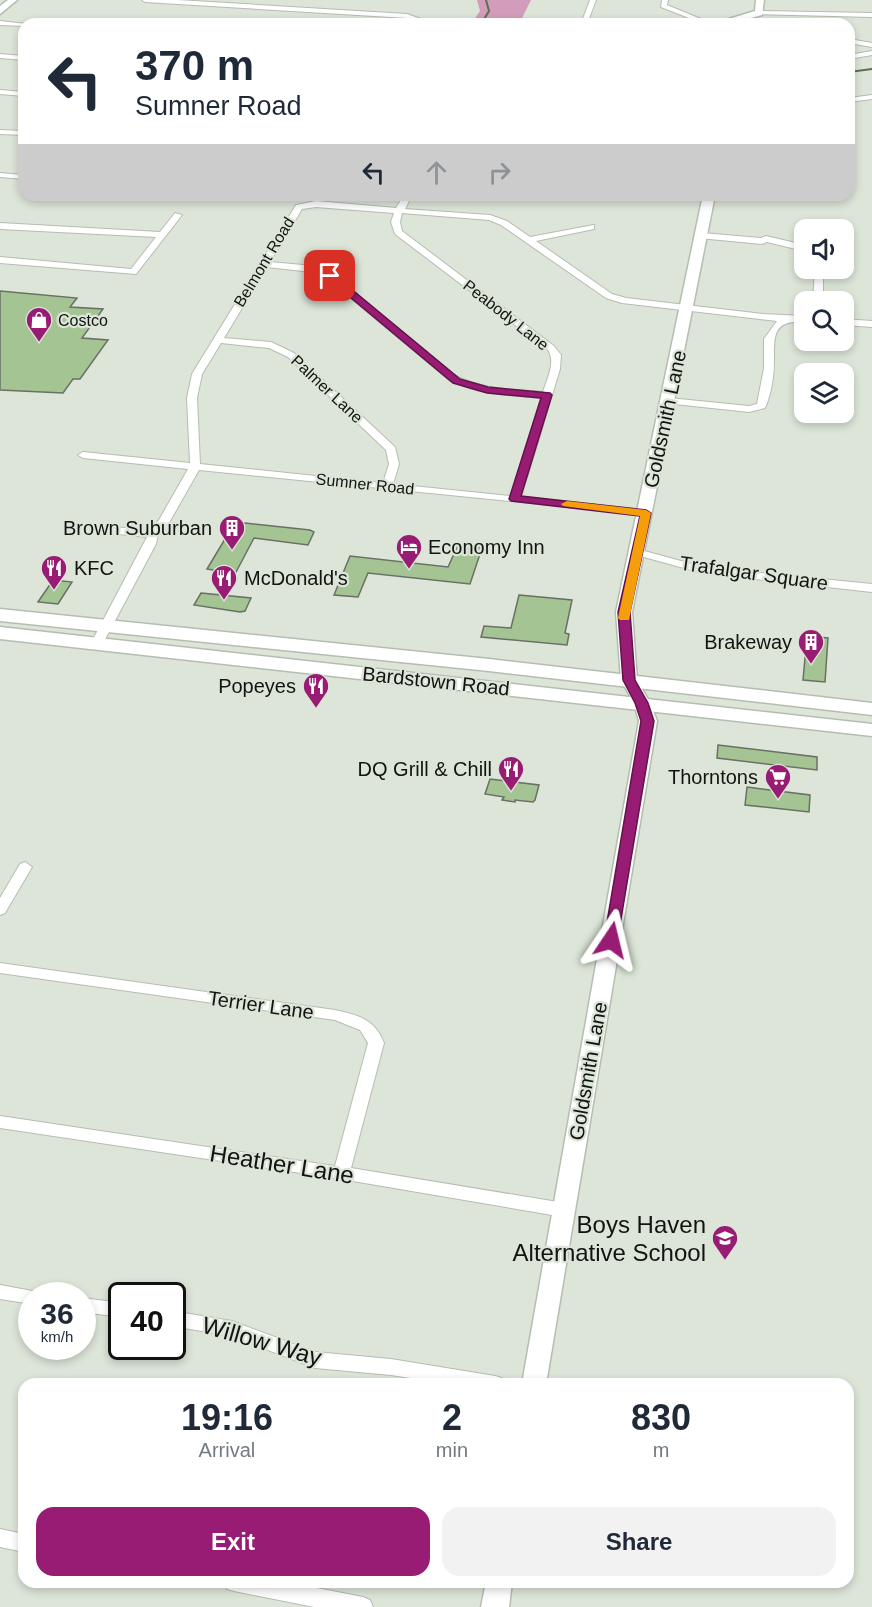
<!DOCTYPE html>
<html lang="en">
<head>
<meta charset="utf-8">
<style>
	:root { --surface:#fff; --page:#f2f2f3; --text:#1f2937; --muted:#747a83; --accent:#991c74 }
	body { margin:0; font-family:Arial,sans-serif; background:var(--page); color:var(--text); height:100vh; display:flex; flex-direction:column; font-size:22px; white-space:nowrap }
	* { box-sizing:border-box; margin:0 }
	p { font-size:20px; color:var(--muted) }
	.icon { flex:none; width:33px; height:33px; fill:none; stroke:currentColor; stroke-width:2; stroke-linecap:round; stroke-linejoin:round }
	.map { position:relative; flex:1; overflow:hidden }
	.details { position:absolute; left:18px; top:1378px; width:836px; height:210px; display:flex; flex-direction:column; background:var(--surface); border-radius:18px; box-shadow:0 3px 9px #0003 }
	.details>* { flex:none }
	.hud { position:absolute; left:18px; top:18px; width:837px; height:183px; border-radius:18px; box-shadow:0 3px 9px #0003; background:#fff; color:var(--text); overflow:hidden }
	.controls { position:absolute; left:794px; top:219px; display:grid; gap:12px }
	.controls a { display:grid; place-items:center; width:60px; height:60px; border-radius:12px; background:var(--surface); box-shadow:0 3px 9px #0003; font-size:30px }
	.speed { position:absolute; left:18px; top:1282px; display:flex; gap:12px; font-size:30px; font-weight:700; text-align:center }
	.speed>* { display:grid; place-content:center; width:78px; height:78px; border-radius:50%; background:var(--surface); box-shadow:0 3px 9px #0003; line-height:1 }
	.speed small { font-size:15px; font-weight:400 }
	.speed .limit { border:3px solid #111; border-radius:9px; background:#fff; color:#111 }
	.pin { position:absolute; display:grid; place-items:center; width:51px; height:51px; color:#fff; margin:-26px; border-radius:12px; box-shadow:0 3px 9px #0006 }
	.me { position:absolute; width:66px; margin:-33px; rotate:10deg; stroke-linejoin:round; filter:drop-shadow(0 0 4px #0008) }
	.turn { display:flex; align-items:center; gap:21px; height:126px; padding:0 18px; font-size:27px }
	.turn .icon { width:78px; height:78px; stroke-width:2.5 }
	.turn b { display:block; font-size:42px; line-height:51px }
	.lanes { display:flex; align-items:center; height:57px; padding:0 18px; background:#0003; justify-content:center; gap:30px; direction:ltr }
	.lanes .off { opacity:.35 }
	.eta { display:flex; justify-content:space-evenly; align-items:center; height:102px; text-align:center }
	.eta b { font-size:36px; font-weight:600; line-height:42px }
	.cta { display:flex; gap:12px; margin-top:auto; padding:12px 18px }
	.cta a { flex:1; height:69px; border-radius:18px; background:var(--accent); color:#fff; font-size:24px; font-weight:600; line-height:69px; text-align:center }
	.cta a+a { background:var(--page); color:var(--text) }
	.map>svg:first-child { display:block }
</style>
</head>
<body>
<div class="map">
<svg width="872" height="1607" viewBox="0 0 872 1607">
	<rect width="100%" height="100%" fill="#dce5d8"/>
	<path fill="#d39cbb" d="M477,0H531L519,24H471L480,11Z"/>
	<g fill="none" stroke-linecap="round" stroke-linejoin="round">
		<path stroke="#5a714e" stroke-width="2" d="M481,24L489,11L486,0
			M849,72L872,69"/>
	</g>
	<path fill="#a4c493" stroke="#697065" stroke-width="1.5" d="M0,291L77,298L70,307L103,309L82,338L108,340L80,379H73L63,393L0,390Z
		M245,523L310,530L314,532L308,545L254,538L235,574L207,569L234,524Z
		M459,543L480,545L479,548H482L470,584L368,573L358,597L334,595L350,556L448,567Z
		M53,580L72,582L58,604L38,602Z
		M201,593L251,598L245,611L240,612L194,605Z
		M519,595L572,600L565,633L569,634L567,645L481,637L484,626L511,628Z
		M807,636L828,638L825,682L803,680Z
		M718,745L817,757V770L717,758Z
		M490,779L539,785L535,800L533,802L515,800V802L502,800L504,797L485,794Z
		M747,787L810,795L809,812L745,805Z"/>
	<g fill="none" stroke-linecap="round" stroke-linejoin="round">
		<g stroke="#b5bdb1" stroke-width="2">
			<path id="street" d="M142,0H178L407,14L421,19L419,24H413L414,20L407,18L145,2Z
				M590,0H596L587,24H581Z
				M662,0H668L667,5L713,24H704L661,7Z
				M759,11L872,13V17L757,14Z
				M0,21L27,24H24V26L0,25Z
				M849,39L872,43V47L849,43Z
				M872,51V55L849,59V55Z
				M0,54L24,56V60L0,58Z
				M0,90L24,92V96L0,94Z
				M872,95V99L849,102V98Z
				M0,130L24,131V135L0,134Z
				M0,173L24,175V179L0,177Z
				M404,195H412L405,209L490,215L507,221L530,237L594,225V229L536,241L612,294L626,298L763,314L804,316V322C772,320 774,337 774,362C774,376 771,395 765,408L749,412L665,403V399L669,398L749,406L757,404L764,368V339L777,321L622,303L606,298L501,225L489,220L402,213L400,222L402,231L554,346L561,355L560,369L521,497L646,510L652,513L650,515L199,470L170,521L158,535L156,544L102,645L100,648H92L90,645L147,537L100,532L94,529L100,526L150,530L159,520L188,469L83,458L78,455L83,452L190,463L187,398L192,374L296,205L316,201L396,208ZM316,207L394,213L391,222L395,234L548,350C556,362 547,379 543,392C512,389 482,390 454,375L333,274L314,266L270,262L302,209ZM267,267L312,272L327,278L448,379C477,395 509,395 541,398L511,496L393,484L399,464L395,447L294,353L271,342L224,338ZM221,343L269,348L288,357L386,450L389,464L383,483L200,464L197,398L202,374Z
				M175,213L182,215L136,274L0,263V257L131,269L156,237L0,229V223L160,232Z
				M702,233L761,238L766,236L804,245V251L767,242L762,244L699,238V234Z
				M815,268H823V302H813Z
				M843,319L872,321V327L843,325Z
				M637,549L703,567L872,584V592L702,573L633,554L631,552Z
				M25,862L32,867L5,913L0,915V898L20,864Z
				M0,963L335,1010C358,1015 375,1019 384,1043L351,1168L564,1203L570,1205L572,1210L570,1215L564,1217L341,1179L0,1128V1116L335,1166L368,1043L360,1030L335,1020L0,973Z
				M0,1285L38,1292L40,1296H32V1304L0,1299Z
				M82,1298L122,1303V1317L82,1312Z
				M172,1311L232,1321L315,1352L391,1359L495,1376L502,1378L504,1384H450L391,1375L315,1368L231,1336L172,1326Z
				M0,1529L24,1534V1552L0,1547Z
				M224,1582H286L363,1597L370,1600L373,1607H314L234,1591L227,1589Z"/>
		</g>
		<g stroke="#b5bdb1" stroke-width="3">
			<path id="secondary" d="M8,0H17L0,14V6Z
				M756,0H764L762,15L728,24H712L755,11Z
				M703,195H715L632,612L637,680L650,703L657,721L546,1384H522L639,721L634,703L621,680L616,612Z
				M486,1582H512L509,1607H481Z"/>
		</g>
		<g stroke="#b5bdb1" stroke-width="3">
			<path id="primary" d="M0,609L489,659L872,703V715L489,671L0,621Z
				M0,627L872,724V736L0,639Z"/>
		</g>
		<use href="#street" fill="#fff" fill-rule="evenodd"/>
		<use href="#secondary" fill="#fff" fill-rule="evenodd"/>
		<use href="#primary" fill="#fff" fill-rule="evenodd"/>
	</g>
	<path fill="#991c74" stroke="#63124b" stroke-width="1.5" d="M327,274H333L460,379L488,387L550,393L552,395L521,496L646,510L651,513L630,612L635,680L648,703L654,721L617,943H606L604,940L641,721L635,703L623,680L618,612L640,516L511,501L509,499L541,398L487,393L453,383L327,278Z"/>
	<path fill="#f59e0b" d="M567,501L646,510L651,513L629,620H620L618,618L640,516L563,506L561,504Z"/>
	<defs>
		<g id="shop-pin" transform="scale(1.35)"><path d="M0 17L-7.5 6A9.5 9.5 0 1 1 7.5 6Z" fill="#991c74" stroke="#dce5d8"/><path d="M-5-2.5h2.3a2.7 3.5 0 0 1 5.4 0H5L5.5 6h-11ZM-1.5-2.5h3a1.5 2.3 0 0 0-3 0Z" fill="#fff"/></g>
		<g id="building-pin" transform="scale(1.35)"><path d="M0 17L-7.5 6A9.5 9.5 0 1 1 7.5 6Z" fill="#991c74" stroke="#dce5d8"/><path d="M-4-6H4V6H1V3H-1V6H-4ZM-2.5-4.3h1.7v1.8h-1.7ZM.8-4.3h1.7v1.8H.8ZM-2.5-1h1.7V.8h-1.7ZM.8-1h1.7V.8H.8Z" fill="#fff"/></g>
		<g id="hotel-pin" transform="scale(1.35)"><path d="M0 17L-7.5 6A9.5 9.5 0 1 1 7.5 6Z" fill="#991c74" stroke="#dce5d8"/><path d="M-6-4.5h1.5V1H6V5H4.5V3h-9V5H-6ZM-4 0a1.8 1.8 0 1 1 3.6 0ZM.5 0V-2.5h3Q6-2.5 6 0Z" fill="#fff"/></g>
		<g id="restaurant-pin" transform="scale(1.35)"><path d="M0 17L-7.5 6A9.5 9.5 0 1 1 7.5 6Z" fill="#991c74" stroke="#dce5d8"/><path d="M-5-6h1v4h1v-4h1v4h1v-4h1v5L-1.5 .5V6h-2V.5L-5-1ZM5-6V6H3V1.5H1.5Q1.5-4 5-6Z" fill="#fff"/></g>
		<g id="supermarket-pin" transform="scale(1.35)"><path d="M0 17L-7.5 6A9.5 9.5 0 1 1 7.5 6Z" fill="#991c74" stroke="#dce5d8"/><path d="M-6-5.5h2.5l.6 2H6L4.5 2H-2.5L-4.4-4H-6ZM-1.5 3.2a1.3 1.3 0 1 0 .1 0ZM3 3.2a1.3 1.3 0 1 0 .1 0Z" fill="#fff"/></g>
		<g id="school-pin" transform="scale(1.35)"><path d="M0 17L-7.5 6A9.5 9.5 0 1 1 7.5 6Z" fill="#991c74" stroke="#dce5d8"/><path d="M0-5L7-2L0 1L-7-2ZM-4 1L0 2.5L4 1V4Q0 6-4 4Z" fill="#fff"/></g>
	</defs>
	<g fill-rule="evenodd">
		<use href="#shop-pin" x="39" y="320"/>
		<use href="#building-pin" x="232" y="528"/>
		<use href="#hotel-pin" x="409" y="547"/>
		<use href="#restaurant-pin" x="54" y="568"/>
		<use href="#restaurant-pin" x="224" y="578"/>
		<use href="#building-pin" x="811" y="642"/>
		<use href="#restaurant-pin" x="316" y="686"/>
		<use href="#restaurant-pin" x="511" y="769"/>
		<use href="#supermarket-pin" x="778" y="777"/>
		<use href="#school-pin" x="725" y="1238"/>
	</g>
	<g text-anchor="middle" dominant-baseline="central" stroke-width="4.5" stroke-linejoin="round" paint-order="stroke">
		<g font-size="16" fill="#111410" stroke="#dce5d8">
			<text transform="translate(264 262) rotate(-59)">Belmont Road</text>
			<text transform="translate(506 315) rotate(38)">Peabody Lane</text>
			<text transform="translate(327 389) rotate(43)">Palmer Lane</text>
			<text transform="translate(365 484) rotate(6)">Sumner Road</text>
		</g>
		<g font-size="16" fill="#111410" stroke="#dce5d8" text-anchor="start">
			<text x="58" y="320">Costco</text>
		</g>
		<g font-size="20" fill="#111410" stroke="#dce5d8">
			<text transform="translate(665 419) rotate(-78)">Goldsmith Lane</text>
			<text transform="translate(754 573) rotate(8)">Trafalgar Square</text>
			<text transform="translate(436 681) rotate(6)">Bardstown Road</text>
			<text transform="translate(261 1005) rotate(8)">Terrier Lane</text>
			<text transform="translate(588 1071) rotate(-80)">Goldsmith Lane</text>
		</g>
		<g font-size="20" fill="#111410" stroke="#dce5d8" text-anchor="end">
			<text x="212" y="528">Brown Suburban</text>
			<text x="428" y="547" text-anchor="start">Economy Inn</text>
			<text x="74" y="568" text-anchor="start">KFC</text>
			<text x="244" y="578" text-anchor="start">McDonald's</text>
			<text x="792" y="642">Brakeway</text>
			<text x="296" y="686">Popeyes</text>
			<text x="492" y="769">DQ Grill &amp; Chill</text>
			<text x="758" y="777">Thorntons</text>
		</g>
		<g font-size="24" fill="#111410" stroke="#dce5d8">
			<text transform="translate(282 1164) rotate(9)">Heather Lane</text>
			<text transform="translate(262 1341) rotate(16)">Willow Way</text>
		</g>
		<g font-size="24" fill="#111410" stroke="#dce5d8" text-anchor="end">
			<text x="706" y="1224">Boys Haven<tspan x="706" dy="28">Alternative School</tspan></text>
		</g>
	</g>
</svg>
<div class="controls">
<a><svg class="icon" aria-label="sound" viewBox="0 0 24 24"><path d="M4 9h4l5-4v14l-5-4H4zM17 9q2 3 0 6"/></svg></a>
<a><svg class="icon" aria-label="search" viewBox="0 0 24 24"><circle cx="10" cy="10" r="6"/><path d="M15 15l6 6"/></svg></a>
<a><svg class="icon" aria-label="layers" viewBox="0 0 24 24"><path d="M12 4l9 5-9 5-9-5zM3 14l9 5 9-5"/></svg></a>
</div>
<div class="speed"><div>36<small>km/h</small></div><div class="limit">40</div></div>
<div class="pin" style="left:330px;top:276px;background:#d93025"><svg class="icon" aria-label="arrive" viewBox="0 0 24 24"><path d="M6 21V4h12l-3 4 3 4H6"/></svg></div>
<svg class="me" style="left:611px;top:940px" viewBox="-20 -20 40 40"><path d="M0-17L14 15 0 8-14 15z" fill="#991c74" stroke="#fff" stroke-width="4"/></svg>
<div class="hud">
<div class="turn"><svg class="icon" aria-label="left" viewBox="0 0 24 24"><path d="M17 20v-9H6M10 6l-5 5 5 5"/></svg><div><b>370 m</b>Sumner Road</div></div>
<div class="lanes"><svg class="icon" aria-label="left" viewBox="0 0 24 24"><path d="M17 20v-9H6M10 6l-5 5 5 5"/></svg><svg class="icon off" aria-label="ahead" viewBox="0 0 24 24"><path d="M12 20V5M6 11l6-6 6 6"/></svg><svg class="icon off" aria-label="right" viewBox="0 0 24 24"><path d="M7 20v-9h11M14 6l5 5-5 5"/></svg></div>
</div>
<section class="details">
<div class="eta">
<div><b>19:16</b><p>Arrival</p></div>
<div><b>2</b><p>min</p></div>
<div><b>830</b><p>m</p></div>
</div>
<div class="cta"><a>Exit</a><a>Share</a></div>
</section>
</div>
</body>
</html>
